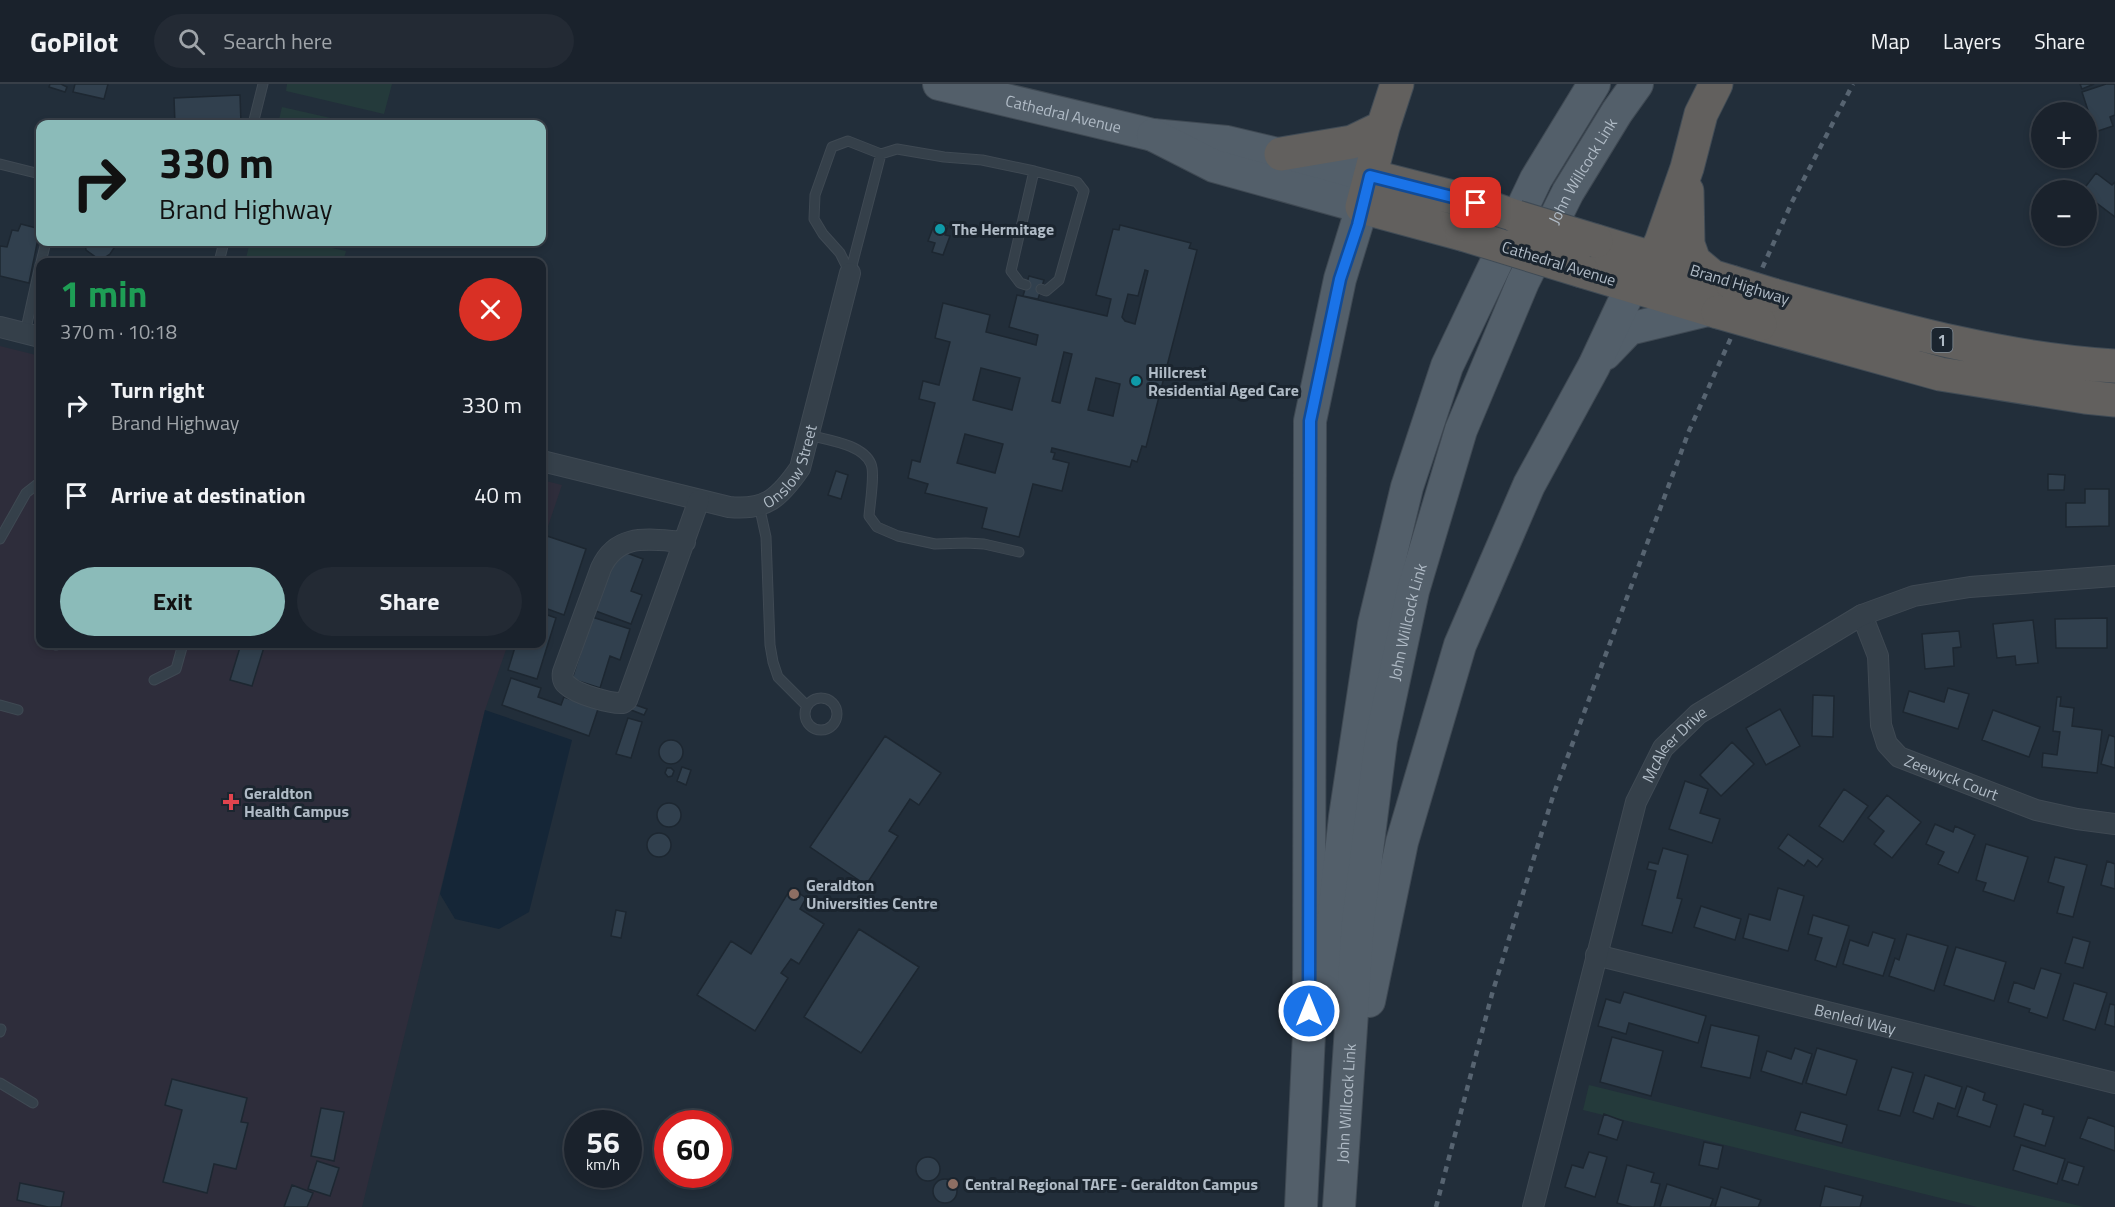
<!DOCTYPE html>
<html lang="en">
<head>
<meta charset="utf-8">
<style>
	:root { --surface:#1a222c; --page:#232a34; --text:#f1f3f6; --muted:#9fa4a9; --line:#383f48; --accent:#8bbbb9 }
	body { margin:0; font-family:"Titillium Web",sans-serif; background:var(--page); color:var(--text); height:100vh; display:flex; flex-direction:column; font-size:22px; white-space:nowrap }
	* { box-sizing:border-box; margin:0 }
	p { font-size:20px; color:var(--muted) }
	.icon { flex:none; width:33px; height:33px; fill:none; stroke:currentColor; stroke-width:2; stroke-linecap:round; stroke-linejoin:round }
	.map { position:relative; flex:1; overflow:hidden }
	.side { position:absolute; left:36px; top:174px; width:510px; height:390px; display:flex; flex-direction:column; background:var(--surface); border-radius:12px; box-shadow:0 3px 9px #0003,0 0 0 2px var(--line) }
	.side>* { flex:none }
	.top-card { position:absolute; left:36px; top:36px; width:510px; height:126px; border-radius:12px; box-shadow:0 3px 9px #0003,0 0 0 2px var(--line); background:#8bbbb9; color:#111; overflow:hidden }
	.tools { position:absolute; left:2031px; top:18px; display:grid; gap:12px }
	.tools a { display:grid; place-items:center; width:66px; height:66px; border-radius:50%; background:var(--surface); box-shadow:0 3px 9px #0003,0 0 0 2px var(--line); font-size:30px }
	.speed { position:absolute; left:564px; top:1026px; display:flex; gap:12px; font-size:30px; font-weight:700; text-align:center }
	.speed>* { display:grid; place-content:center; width:78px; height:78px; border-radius:50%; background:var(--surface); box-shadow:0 3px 9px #0003,0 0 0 2px var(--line); line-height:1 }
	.speed small { font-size:15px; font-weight:400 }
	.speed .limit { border:9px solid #d22; background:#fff; color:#111 }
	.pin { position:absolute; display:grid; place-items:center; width:51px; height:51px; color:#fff; margin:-26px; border-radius:12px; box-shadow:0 3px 9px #0006 }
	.me { position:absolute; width:66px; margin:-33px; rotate:0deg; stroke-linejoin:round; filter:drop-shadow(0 0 4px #0008) }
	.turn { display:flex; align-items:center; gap:21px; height:126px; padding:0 24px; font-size:27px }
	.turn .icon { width:78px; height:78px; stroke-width:2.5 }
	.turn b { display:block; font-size:42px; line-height:51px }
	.round { display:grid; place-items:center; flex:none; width:63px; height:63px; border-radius:32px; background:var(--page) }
	.head { display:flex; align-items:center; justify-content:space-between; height:102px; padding:0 24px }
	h1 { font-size:36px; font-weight:700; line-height:45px; color:#1e9e55 }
	.primary-button { display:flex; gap:12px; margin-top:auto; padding:12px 24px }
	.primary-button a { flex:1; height:69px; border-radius:36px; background:var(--accent); color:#111; font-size:24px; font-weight:700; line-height:69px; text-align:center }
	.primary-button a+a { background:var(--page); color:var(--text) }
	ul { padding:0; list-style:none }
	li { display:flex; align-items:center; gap:18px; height:90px; padding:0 24px }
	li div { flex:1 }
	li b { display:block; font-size:22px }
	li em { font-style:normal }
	header { display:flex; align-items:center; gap:36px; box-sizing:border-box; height:84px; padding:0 30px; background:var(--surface); border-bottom:2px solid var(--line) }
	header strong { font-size:28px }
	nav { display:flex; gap:33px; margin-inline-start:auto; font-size:21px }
	.search { width:420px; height:54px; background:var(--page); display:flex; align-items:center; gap:15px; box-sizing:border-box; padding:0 21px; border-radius:33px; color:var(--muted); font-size:22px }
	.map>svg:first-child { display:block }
</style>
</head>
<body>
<header>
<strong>GoPilot</strong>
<div class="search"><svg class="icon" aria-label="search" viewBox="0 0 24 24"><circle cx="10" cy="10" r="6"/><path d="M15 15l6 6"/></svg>Search here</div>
<nav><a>Map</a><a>Layers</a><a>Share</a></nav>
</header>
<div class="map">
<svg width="2115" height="1123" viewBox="0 0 2115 1123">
	<rect width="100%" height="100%" fill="#222e3a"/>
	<path fill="#2e2d3b" d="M0,262L40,272V560H508L485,626L362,1123H0Z
		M542,396L562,401L542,460Z"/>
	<path fill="#243a3b" d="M287,0H392L384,30L286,7Z
		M282,23L357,40H278Z
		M250,158H304L346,167L343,178H245Z
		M1589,1001L2084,1123H1977L1583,1026Z"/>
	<path fill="#152637" d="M485,626L572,656L529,828L499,845L455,835L440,810Z"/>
	<path fill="#31404e" stroke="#1d2731" stroke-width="1.5" fill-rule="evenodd" d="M50,0H61L67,3L65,8L49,3Z
		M75,0H108L104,15L73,8Z
		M2080,0H2094L2082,5Z
		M2106,0H2115V31L2110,33L2113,42L2095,48L2082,8Z
		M240,11L241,40H175L174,14Z
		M2096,89L2112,101L2115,98V133L2086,111V106H2083Z
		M935,138L948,142L945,151L950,152L943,171L932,168L935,159L928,157Z
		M21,140L40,145L29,199L0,192V162L7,163L12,146L18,147Z
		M1120,141L1191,159L1189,164L1197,166L1146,363L1142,362L1137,378L1132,376L1130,383L1052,364L1051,368L1055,369L1053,375L1069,379L1062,407L1033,400L1019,453L982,444L987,424L925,409L928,400L908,394L912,376L920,378L935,319L919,315L923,297L939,301L950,258L935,254L943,219L990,231L986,248L1036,261L1038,251L1009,243L1017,211L1107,232L1111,215L1096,211L1113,145L1119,146ZM1145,186L1148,187L1135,240L1125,237L1122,233L1128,210L1138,212ZM1064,268L1072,270L1060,319L1052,317ZM981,284L1020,294L1012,326L973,316ZM1096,294L1120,300L1113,332L1088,326ZM965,350L1003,360L995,389L957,379Z
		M85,158H114V164L110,170L104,174H97L86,166Z
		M1029,192L1044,196L1038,215L1023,212Z
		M836,387L848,391L841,415L828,411Z
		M2048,390L2065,391L2064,406H2048Z
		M2085,405H2109V442L2066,443V419H2085Z
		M544,451L586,465L564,531L542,523V458Z
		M616,465L643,475L631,507L642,511L631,540L593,526Z
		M542,529L556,534L537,595L508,586L516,560H542Z
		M592,533L630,545L620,576L610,572L600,604L572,595Z
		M2107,534V564H2056L2055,535Z
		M2033,536L2038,579L2016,581L2015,572L1997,574L1993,540Z
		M1959,547L1961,563L1953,564L1954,582L1925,585L1922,550Z
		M211,560H231L229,565Z
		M241,560H265L252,602L230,596Z
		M511,594L541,604L538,613L561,621L564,613L598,625L589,652L502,621Z
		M1948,604L1969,610L1958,645L1903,628L1909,607L1944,618Z
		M1813,611L1834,612L1833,653L1812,652Z
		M2057,613H2061L2060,622L2074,624L2072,642L2102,646L2097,689L2042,683L2043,669L2057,671L2060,648L2053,647Z
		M633,620L647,625L644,631L631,626Z
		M1780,625L1800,662L1766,681L1746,644Z
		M1993,626L2040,643L2029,673L1982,656Z
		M628,634L642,638L631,674L616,670Z
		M2109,651L2115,653V684L2101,680Z
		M885,652L941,689L919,721L910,715L889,747L898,752L866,801L810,763Z
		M659 668a12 12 0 1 1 24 0a12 12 0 1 1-24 0Z
		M1732,658L1754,680L1721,712L1700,691Z
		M682,683L691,686L686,701L677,697Z
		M667,684H671L674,687L672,692L668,693L665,689Z
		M1685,697L1708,705L1700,729L1720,735L1712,759L1669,745Z
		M1844,705L1868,722L1843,758L1819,742Z
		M1887,711L1921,738L1892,774L1874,760L1884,747L1868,734Z
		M657 731a12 12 0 1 1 24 0a12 12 0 1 1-24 0Z
		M1935,740L1953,748L1955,742L1975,751L1958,789L1938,780L1944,768L1926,760Z
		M647 761a12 12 0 1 1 24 0a12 12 0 1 1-24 0Z
		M1788,750L1823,775L1817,783L1808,776L1804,782L1778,764Z
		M1986,760L2028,773L2014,817L1983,807L1986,799L1976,796Z
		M1663,764L1688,771L1677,814L1682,815L1672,849L1642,841L1656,787L1647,785L1649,778L1658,780Z
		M2055,773L2087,781L2073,833L2057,829L2064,803L2048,798Z
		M2107,777L2115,780V805L2101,801Z
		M791,804L806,814L800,825L824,840L799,880L791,875L781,889L788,894L755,947L697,911L731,857L751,870Z
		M1778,804L1804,812L1788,867L1743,854L1749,830L1770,836Z
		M1701,822L1741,835L1735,856L1694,843Z
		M616,826L626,828L621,854L611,852Z
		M1813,831L1849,842L1836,883L1815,876L1822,854L1808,850Z
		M859,845L919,883L861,969L804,933Z
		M1873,848L1895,855L1883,892L1843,880L1850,856L1868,862Z
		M1907,850L1948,862L1934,907L1889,892L1895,874L1899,876Z
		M2073,853L2090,858L2083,884L2065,879Z
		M1956,863L2006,878L1994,917L1944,901Z
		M2041,884L2061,890L2047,934L2029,928L2030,925L2008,918L2014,898L2034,905Z
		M2074,899L2107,909L2095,946L2063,936Z
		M1624,908L1706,932L1698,959L1629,939L1626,950L1598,942L1606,915L1620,919Z
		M2110,920L2115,921V943L2105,940Z
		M1711,941L1759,952L1750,994L1701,983Z
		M1612,953L1663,967L1651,1012L1600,998Z
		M1795,964L1812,970L1802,1000L1761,987L1767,967L1791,975Z
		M1817,964L1857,976L1846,1011L1806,999Z
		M1892,983L1913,989L1900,1032L1878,1026Z
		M1925,991L1962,1003L1955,1025L1938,1019L1933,1035L1913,1028Z
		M172,995L247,1014L241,1038L248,1039L236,1085L214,1080L207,1109L163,1098L182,1026L165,1021Z
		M1967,1002L1985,1009L1983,1016L1997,1021L1990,1043L1957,1032Z
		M2024,1020L2043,1026L2042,1030L2054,1033L2045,1062L2014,1052Z
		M321,1024L344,1028L334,1077L311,1072Z
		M1801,1028L1847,1041L1842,1059L1795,1046Z
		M1604,1030L1623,1037L1617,1056L1598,1050Z
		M2088,1033L2115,1043V1067L2080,1054Z
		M1704,1058L1723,1062L1718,1085L1699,1081Z
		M2021,1061L2065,1075L2057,1100L2013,1086Z
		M1589,1068L1607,1073L1595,1113L1565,1103L1572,1081L1583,1084Z
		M916 1085a12 12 0 1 1 24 0a12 12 0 1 1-24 0Z
		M317,1077L339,1084L330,1112L308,1105Z
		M2068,1078L2084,1083L2078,1101L2062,1096Z
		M1627,1081L1654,1089L1651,1098L1660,1100L1654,1123H1632L1617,1119Z
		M933 1107a12 12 0 1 1 24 0a12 12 0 1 1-24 0Z
		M20,1099L64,1108L61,1123H48L17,1116Z
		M1667,1100L1713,1115L1710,1123H1660Z
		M292,1101L313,1109L307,1123H284Z
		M1825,1102L1863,1112L1860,1123H1820Z
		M1721,1103L1761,1116L1758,1123H1715Z"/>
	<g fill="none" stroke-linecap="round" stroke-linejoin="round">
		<g stroke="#3f4953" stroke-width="11">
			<path id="service" d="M253,40L263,0
				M0,80L40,90
				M41,178L46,158
				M219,178L224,158
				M850,189L840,169L823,150L814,135L815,111L832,63L848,57L881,70L897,65L944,73L982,76L1034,87
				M850,189L881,70
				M1026,201L1020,199L1011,187L1034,87L1077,98L1084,107L1059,196L1046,207L1041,205
				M25,249L40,181
				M809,351C827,356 863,360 871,380C875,389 870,420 869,432L877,443L898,452L935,460L966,459L984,460L1019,468
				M759,421L766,453L770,561L773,578L778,593L807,622
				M0,455L26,409L40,398
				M56,561V560
				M154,596L176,585L183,560
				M805 630a16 16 0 1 1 32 0a16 16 0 1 1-32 0Z
				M0,621L18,626
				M0,948L1,945
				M0,999L33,1019"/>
		</g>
		<g stroke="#3f4953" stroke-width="22">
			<g id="minor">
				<path d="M0,243L40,253"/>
				<path id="s1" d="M542,377L729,423C766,427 780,413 800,384L850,189"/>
				<path d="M685,458C651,456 618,447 601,484L563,588C562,593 563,598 567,601C576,610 611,620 623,619L627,616L699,416"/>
				<path id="s2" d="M1862,531L1878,572L1881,641L1887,660L1899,673L2036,726L2077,735L2115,740"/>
				<path id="s3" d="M1596,871L2115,999"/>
				<path id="s4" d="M1533,1123L1636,718L1663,664L1698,630L1862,531L1914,512L1970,503L2115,492"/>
			</g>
		</g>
		<g stroke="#3f4953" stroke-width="34">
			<g id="primary">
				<path id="s5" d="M939,0L1153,51L1227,58L1370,92"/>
				<path d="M1153,51L1214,82L1362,123L1340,195L1310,337L1309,950L1301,1123"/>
				<path d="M1605,270L1629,245L1712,225"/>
				<path d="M1326,901L1345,733L1374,540L1407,403L1447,282L1536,95L1594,0"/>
				<path d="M1369,917L1402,758L1460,561L1529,401L1594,282L1632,201"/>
				<path id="s6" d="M1339,1123L1358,838L1381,656L1413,507L1461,346L1523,198L1568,108L1617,28L1637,0"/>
			</g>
		</g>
		<g stroke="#404b55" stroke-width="35">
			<path id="trunk" d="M1397,0L1383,43L1362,123L1462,150
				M1281,70L1352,58L1383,43
				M1370,92L1476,119L1517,133
				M1687,107L1688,160L1694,177L1712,192
				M1596,157L1731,198
				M1582,187L1718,228
				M1632,201L1653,173L1661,158L1687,84L1701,30L1716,0
				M1773,211C1886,242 1997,275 2115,282
				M1760,240L1940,290L2085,313L2115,316"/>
		</g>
		<use href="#service" stroke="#35404a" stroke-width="9"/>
		<use href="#minor" stroke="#35404a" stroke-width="20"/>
		<use href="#primary" stroke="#535f6a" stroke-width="32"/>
		<use href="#trunk" stroke="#62605e" stroke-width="33"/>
		<path stroke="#576471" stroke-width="4.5" stroke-dasharray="6 6" stroke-linecap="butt" d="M1436,1123L1492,910L1553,712L1689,347L1792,118L1853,0"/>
		<g stroke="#404b55" stroke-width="35" stroke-linecap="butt">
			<path id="trunk-bridge" d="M1517,133L1596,157
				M1462,150L1582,187
				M1731,198L1773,211
				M1718,228L1760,240"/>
		</g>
		<use href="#trunk-bridge" stroke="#62605e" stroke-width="33"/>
	</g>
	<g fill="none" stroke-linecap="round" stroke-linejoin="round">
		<g stroke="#114b97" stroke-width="15">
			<path id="route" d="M1309,927L1310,337L1340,195L1358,141L1370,92L1476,119"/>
		</g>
		<use href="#route" stroke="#1a73e8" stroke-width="10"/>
	</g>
	<g fill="#0f9aa8" stroke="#1b252f" stroke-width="2">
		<circle cx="940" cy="145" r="6"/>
		<circle cx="1136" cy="297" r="6"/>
	</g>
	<path fill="#e0444e" stroke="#1b252f" stroke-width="2" d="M228 709h6v6h6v6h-6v6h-6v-6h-6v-6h6z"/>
	<g fill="#8d6e63" stroke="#1b252f" stroke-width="2">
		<circle cx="794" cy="810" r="6"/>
		<circle cx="953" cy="1100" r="6"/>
	</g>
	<g text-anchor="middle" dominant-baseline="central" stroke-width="6" stroke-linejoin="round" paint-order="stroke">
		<rect fill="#1b252f" stroke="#838e99" stroke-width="1.5" x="1931.5" y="244" width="21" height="24" rx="4.5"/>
		<g font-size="15" font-weight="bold" fill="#b0bbc6">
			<text x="1942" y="256">1</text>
		</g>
		<g font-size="16" fill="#b0bbc6" stroke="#1b252f">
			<text stroke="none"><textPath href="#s5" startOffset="128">Cathedral Avenue</textPath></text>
			<text stroke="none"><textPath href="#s6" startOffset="1076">John Willcock Link</textPath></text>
			<text transform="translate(1559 179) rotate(17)">Cathedral Avenue</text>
			<text transform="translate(1740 200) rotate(17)">Brand Highway</text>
			<text stroke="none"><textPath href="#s1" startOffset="276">Onslow Street</textPath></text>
			<text stroke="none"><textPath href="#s6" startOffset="590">John Willcock Link</textPath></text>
			<text stroke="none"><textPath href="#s4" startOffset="488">McAleer Drive</textPath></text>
			<text stroke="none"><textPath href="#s2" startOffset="207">Zeewyck Court</textPath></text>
			<text stroke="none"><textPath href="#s3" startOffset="267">Benledi Way</textPath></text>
			<text stroke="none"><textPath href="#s6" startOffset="104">John Willcock Link</textPath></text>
		</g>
		<g font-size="16" font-weight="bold" fill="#b0bbc6" stroke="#1b252f" text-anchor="start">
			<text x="952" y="145">The Hermitage</text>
			<text x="1148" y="288">Hillcrest<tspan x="1148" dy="18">Residential Aged Care</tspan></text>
			<text x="244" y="709">Geraldton<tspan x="244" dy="18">Health Campus</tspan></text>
			<text x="806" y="801">Geraldton<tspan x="806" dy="18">Universities Centre</tspan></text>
			<text x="965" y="1100">Central Regional TAFE - Geraldton Campus</text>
		</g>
	</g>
</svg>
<div class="tools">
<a>+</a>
<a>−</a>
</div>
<div class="speed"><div>56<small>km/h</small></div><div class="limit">60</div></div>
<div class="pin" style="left:1476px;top:119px;background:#d93025"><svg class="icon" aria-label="arrive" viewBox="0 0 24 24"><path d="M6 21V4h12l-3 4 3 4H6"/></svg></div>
<svg class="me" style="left:1309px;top:927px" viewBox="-20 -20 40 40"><circle r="17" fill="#1a73e8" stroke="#fff" stroke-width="3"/><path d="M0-11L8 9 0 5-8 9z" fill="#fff"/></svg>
<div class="top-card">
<div class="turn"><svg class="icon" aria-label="right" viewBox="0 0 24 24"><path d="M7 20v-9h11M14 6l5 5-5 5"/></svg><div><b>330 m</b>Brand Highway</div></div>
</div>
<section class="side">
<div class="head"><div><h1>1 min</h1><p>370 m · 10:18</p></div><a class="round" style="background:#d93025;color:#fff"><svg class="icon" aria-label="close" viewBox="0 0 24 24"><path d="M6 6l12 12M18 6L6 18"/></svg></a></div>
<ul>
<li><svg class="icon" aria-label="right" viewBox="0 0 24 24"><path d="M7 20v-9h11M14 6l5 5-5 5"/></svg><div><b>Turn right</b><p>Brand Highway</p></div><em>330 m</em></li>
<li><svg class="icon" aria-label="arrive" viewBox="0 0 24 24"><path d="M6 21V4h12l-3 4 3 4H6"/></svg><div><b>Arrive at destination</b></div><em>40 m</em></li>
</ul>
<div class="primary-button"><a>Exit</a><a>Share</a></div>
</section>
</div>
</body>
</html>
